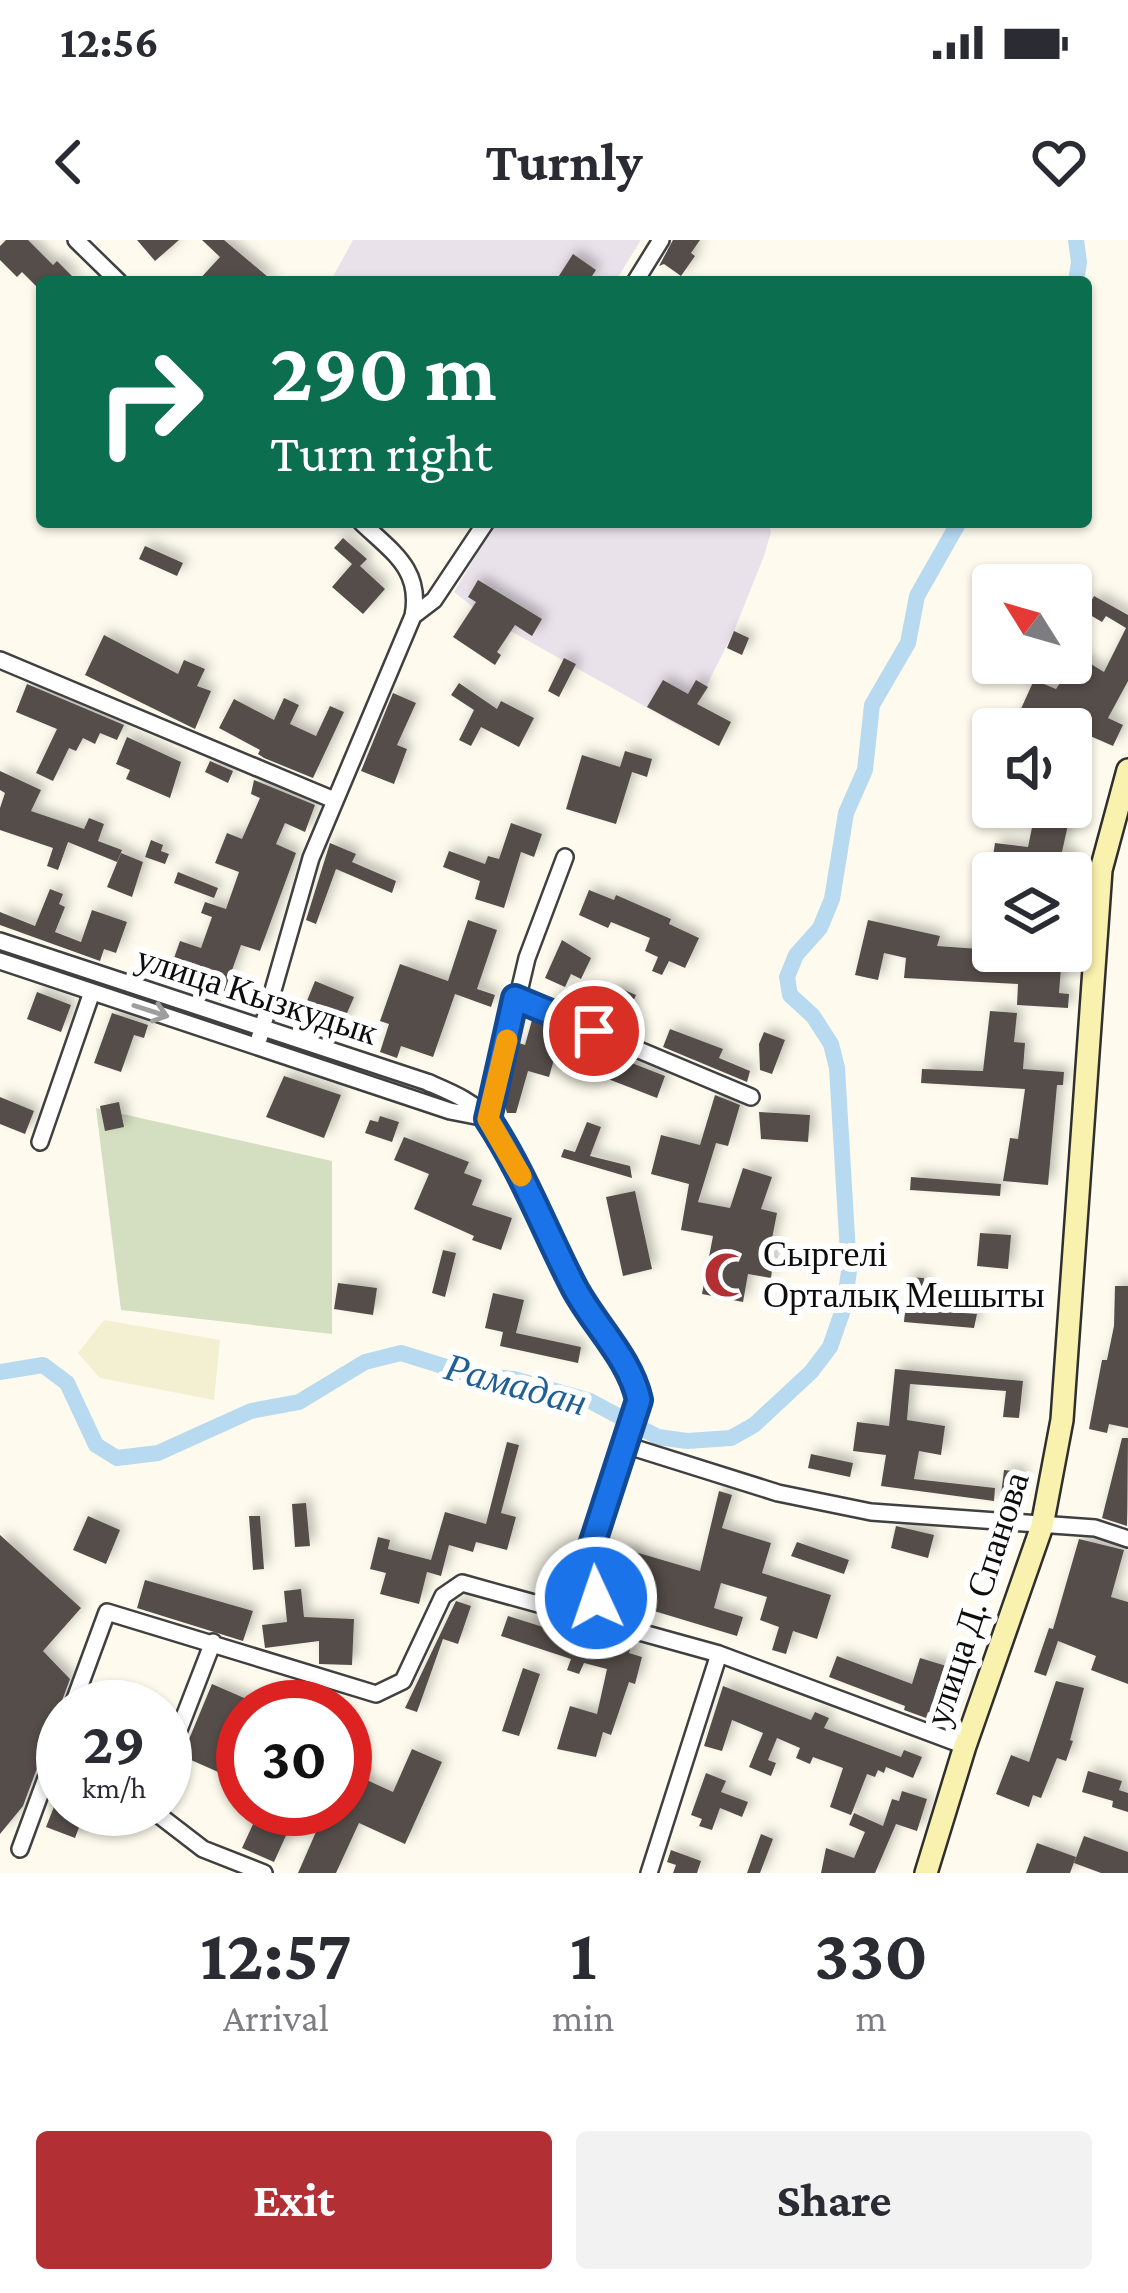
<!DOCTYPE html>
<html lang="en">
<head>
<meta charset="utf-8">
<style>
	:root { --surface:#fff; --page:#f2f2f3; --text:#2b2b33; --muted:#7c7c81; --accent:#b23033 }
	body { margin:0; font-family:"Crimson Pro",serif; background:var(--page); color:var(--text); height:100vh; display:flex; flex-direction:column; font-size:45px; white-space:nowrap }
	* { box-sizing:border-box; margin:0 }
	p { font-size:39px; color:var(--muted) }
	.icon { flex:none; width:66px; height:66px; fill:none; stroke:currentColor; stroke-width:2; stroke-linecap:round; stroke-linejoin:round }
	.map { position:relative; height:1633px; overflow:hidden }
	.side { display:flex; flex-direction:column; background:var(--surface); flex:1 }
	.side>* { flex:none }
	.hud { position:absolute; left:36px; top:36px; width:1056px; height:252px; border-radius:12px; box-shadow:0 3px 9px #0004; background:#0b6e4f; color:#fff; overflow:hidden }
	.needle { width:78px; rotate:307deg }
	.controls { position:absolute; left:972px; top:324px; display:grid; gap:24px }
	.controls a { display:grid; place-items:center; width:120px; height:120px; border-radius:12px; background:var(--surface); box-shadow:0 3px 9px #0004; font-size:60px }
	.speed { position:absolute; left:36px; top:1440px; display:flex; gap:24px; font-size:60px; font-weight:700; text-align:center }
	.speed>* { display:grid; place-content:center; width:156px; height:156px; border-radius:50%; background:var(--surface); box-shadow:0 3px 9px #0004; line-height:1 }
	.speed small { font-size:30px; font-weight:400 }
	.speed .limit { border:18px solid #d22; background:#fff; color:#111 }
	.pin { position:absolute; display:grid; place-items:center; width:102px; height:102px; color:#fff; margin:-51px; border:6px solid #fff; border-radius:50%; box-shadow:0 3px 12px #0007 }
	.me { position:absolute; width:132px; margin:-66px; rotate:357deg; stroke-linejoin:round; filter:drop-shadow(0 0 9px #0008) }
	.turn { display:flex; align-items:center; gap:42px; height:252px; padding:0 36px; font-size:54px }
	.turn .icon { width:156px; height:156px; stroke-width:2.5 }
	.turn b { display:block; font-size:84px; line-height:102px }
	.eta { display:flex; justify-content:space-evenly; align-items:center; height:204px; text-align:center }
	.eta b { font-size:72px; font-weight:700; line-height:84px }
	.cta { display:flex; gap:24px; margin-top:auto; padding:24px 36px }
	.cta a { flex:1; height:138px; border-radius:12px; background:var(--accent); color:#fff; font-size:48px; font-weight:700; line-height:138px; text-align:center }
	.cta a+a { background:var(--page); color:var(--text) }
	.status { display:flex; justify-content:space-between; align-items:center; height:84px; padding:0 60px; background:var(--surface); direction:ltr }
	.status svg { height:33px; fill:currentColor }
	header { display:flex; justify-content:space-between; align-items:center; height:156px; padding:0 36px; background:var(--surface); font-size:54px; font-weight:700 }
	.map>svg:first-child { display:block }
</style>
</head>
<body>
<div class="status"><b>12:56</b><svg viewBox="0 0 49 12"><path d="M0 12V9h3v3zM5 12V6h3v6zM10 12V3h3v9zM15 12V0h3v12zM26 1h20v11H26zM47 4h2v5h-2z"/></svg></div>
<header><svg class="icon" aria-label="back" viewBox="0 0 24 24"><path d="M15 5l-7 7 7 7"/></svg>Turnly<svg class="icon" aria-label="heart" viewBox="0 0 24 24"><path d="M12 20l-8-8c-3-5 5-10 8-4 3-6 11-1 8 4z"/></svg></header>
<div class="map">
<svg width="1128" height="1633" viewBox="0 0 1128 1633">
	<defs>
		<filter id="shadow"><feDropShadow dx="5.5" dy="-5.5" stdDeviation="6" flood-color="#0004"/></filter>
	</defs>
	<rect width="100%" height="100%" fill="#fefbee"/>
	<path fill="#eae2eb" d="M353,0H641L615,42H330Z
		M496,282H768L771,292L764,316L734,391L685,489L484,376L454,352Z"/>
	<path fill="#f2f0d0" d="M104,1080L220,1100L214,1160L100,1138L78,1113Z"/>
	<path fill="#d4dec1" d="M96,868L332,921V1094L121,1070Z"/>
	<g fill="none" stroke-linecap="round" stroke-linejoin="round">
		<path stroke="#b7daf1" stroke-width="16" d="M1076,42L1079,22L1076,0
			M0,1132L43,1125L67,1143L96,1205L117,1218L158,1213L251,1171L299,1162L365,1122L401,1113L472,1135L514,1139L590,1161L658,1197L687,1201L731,1198L754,1185L811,1132L830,1107L844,1067L849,1031L837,828L831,804L813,776L790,755L787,737L796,715L820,688L832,659L846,573L865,530L872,465L908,403L917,356L959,282"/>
	</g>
	<path fill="#554e4a" filter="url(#shadow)" d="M6,0H28L53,25L57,21L78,42H42V52L22,32L17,37L0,20V6Z
		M137,0H179L155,21Z
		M202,0H224L274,42H197L220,17Z
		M673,0H700L691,13L695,16L681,36L664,24L659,26Z
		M573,14L596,30L588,42H555Z
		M343,298L367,319L360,326L385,349L363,374L332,347L352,324L334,308Z
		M145,306L183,323L177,336L139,319Z
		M478,340L542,379L532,396L515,385L497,412L501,415L495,425L453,397L476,362L468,357Z
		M1094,356L1128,375V441L1108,478L1123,485L1113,506L1065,485L1063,489H1050L1030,480L1027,488L1015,482L1034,440L1056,449L1078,416L1104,432L1126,388L1106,376L1102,382L1085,372Z
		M734,391L749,398L742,415L727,408Z
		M104,395L178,434L184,420L205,429L197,446L211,451L195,489L85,435Z
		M564,418L576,424L559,457L548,451Z
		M663,440L688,454L696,440L708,447L697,464L731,482L719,506L647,467Z
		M459,443L497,469L501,461L534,478L519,507L481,487L471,506L459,500L474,470L451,455Z
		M27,444L124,485L117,500L100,493L95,504L83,498L76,511L69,508L53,541L36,533L57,489L16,472Z
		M393,453L416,463L397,505L407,509L394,544L361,531Z
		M284,458L299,465L290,484L316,496L330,466L344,472L313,538L264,518L258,514L260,510L219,488L234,459L274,480Z
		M127,497L181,522L170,558L126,539L130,530L116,524Z
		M625,511L652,519L647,537L632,532L616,584L566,569L582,515L620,527Z
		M210,521L233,531L228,543L205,532Z
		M0,531L41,550L31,571L84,589L89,578L104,584L98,601L122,610L117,622L68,602L58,630L47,626L53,608L0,590V568L5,553L0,550Z
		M254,540L315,565L305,592L285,583L276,604L296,613L260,711L241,705L221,761L166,741L180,701L201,708L212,677L201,673L205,662L226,669L239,632L215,623L227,593L242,599L260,558L251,554Z
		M1035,573L1069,580L1062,612L1074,614L1072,630L1040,625L1039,633L991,629L995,603L1028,607Z
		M511,583L542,594L534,617L521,612L504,668L475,659L480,641L443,627L449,611L485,624L488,616L499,619Z
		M151,600L163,605L161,611L169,614L165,624L145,617Z
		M330,603L356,614L352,622L396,641L392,653L336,629L316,684L306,680Z
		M121,613L143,622L132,657L107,647Z
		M178,632L218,648L214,658L174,643Z
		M50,649L63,654L59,664L65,667L55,692L81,702L92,670L127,682L116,713L104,709L100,721L0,685V672L35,686Z
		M589,650L614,660L616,655L671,679L669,684L699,698L685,728L669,721L662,735L652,731L658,717L645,711L650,698L611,682L608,688L579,675Z
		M468,680L497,690L477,749L495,755L491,767L455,754L433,817L401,806L397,818L380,812L389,784L380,781L400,724L448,741Z
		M868,680L940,696L937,706L1062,715L1059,753L1069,754L1068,768L1017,765L1018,744L904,738L906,718L884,713L878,740L855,735Z
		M562,700L591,718L581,739L571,734L565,747L545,738Z
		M315,741L354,757L341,787L319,778L316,785L300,778Z
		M615,746L636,755L626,777L608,769L603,778L589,772L595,761L606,766Z
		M37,752L71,765L61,792L27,779Z
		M990,771L1017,773L1014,802L1025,803L1023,829L1064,832L1063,845H1057L1048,945L1003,941L1010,898L1018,899L1025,849L921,843L922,829L983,831Z
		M112,773L148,785L144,798L134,795L121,832L94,823Z
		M532,780L562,791L549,837L528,831L516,873H507L505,866L519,803L525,805Z
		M670,789L723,809L719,818L750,831L747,842L663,807Z
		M764,792L785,800L772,834L760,830L759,804Z
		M611,815L665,836L657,858L603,837Z
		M284,836L341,855L324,898L266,877Z
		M715,855L740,865L728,906L716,903L698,962L730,968L743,928L772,937L761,969L777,973L769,1014L774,1015L771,1038L748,1034L743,1062L702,1054L713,996L681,990L689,944L651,934L661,895L700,905Z
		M0,857L34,871L25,894L0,884Z
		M119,862L124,887L105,891L100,866Z
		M759,872L810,875L808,902L761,899Z
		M380,876L399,882L392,902L365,893L370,880L378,882Z
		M587,882L601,887L590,916L630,926L632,938L561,917L564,909L575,912Z
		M404,897L469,922L464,933L482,940L472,965L512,978L501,1010L472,1000L474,996L414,969L429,934L394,920Z
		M911,937L1001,944L1000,956L910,950Z
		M635,951L652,1029L623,1036L606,957Z
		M980,993L1011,995L1008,1029L977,1026Z
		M443,1010L456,1013L445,1057L432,1053Z
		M908,1037L924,1038L922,1062L937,1063V1071L977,1074L974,1088L904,1082Z
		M338,1043L377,1048L373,1075L334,1069Z
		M1115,1046H1128V1188L1109,1184L1107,1193L1089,1189L1102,1120H1107L1114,1086Z
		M493,1053L524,1060L516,1093L581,1107L578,1123L500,1106L503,1092L485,1088Z
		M895,1129L1023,1141L1019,1178L1003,1177L1006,1151L910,1144L907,1180L945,1186L941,1215L919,1211L914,1239L995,1248L994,1261L881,1246L886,1215L853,1211L857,1182L889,1186Z
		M1122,1198H1128L1127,1286L1102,1278Z
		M507,1202L519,1205L501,1273L516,1277L507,1310L476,1302L473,1312L449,1305L441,1336L427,1332L419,1364L380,1354L386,1333L370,1329L378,1297L390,1300L388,1309L431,1320L445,1272L486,1284Z
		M811,1214L853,1223L850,1237L808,1228Z
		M1004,1230L1023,1232L1019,1256L1001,1254Z
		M719,1251L732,1255L722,1288L771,1303L762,1333L831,1355L817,1399L793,1391L786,1414L772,1410L779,1387L760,1380L767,1357L721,1343L714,1368L743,1377L737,1396L611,1358L625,1309L700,1331Z
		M306,1263L310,1306L295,1307L292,1264Z
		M88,1276L120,1290L106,1324L73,1310Z
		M249,1276H260L264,1329L253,1330Z
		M896,1286L934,1295L928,1318L891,1308Z
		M0,1295L81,1368L43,1411L70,1439L23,1566L0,1594Z
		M1079,1299L1124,1310L1111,1357L1128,1362V1444L1091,1430L1096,1416L1058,1401L1046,1436L1034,1432L1049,1388L1053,1389Z
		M797,1302L849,1320L844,1334L791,1316Z
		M563,1313L575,1318L564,1348L551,1344Z
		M145,1340L253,1371L243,1401L137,1368Z
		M301,1349L304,1377L354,1379L352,1425L319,1424V1401L265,1408L262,1385L287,1382L284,1351Z
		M456,1361L471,1366L458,1404L443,1399L417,1472L405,1468Z
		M508,1376L543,1387L546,1379L607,1400L608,1396L632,1403L629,1413L642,1417L635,1444L629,1442L611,1495L603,1492L596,1517L557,1509L570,1466L597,1474L607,1429L584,1423L579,1434L567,1430L571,1419L501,1396Z
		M837,1416L912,1444L920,1418L963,1431L948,1478L928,1472L926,1478L904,1470L905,1466L829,1437Z
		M523,1428L540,1434L519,1496L502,1491Z
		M1056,1441L1084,1448L1070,1500L1073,1501L1066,1521L1057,1518L1041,1558L1033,1555L1029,1567L996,1554L1011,1515L1029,1522Z
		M212,1444L265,1467H243V1543L182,1516Z
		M723,1446L811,1480L815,1472L829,1478L824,1488L901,1517L904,1510L922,1517L913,1538L886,1527L884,1533L878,1530L875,1537L867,1534L851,1575L830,1567L843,1528L813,1517L810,1524L796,1518L800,1508L777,1498L768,1520L776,1523L771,1536L749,1527L763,1493L732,1480L722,1511L704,1506Z
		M412,1509L442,1522L405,1604L359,1583L336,1633H298L326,1569H345V1530L393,1552Z
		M1088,1531L1122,1541L1119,1550L1128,1553V1572L1112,1567L1113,1561L1082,1552Z
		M706,1533L726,1541L721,1552L748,1562L742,1577L720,1568L712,1590L699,1586L702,1579L691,1575Z
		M63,1544V1569H86L75,1598L46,1587Z
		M902,1551L927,1559L917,1591L896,1584L875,1633H821L826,1608L854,1618L865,1592L849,1585L854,1573L883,1586L892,1559L899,1561Z
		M260,1569H298L274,1622L242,1608Z
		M761,1594L773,1599L760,1633H747Z
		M1084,1596L1128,1612V1633H1101L1074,1623Z
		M1037,1603L1076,1617L1070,1633H1026Z
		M671,1610L701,1621L697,1633H673L676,1625L667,1622Z"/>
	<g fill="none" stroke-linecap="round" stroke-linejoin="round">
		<g stroke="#404040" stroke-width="20">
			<path id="street" d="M76,0L119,42
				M635,42L661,0
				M413,376L434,360L486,282
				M0,420L334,560
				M0,701L427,842C450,852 474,861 490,881C527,926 547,996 574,1048C595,1085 630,1118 639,1160L590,1311L596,1357L605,1383
				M0,721L450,871L486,878
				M515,758L751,857
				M257,806L311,618L413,376C422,329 392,312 361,282
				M489,879L527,718L565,617
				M40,902L92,752
				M622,1204L778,1253L871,1272L1095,1288L1128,1299
				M72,1467L107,1372L376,1454L403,1441L443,1356L462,1343L719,1414L965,1506
				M165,1526L213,1402
				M151,1569L203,1609L264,1633
				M20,1609L63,1492
				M649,1633L719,1414"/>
		</g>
		<g stroke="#2f2f2f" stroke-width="26">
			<path id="secondary" d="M926,1633L965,1506L1042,1286L1062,1180L1101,630L1128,530"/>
		</g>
		<use href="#street" stroke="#fff" stroke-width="15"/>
		<use href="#secondary" stroke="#f9f2ae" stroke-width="21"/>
	</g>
	<defs><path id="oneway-shaft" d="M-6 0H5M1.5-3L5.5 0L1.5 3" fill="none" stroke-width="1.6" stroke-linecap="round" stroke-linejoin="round" transform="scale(3)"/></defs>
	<use stroke="#9e9e9e" href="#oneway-shaft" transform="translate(151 771) rotate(18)"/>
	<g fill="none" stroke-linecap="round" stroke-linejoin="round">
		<g stroke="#114b97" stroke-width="30">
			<path id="route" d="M594,791L515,758L488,879C523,932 545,991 574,1047C594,1085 630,1118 639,1160L590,1311L596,1358"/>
		</g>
		<use href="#route" stroke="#1a73e8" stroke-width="21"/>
		<path stroke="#f59e0b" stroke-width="21" d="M507,800L488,879L521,936"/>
	</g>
	<defs>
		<g id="mosque-bare" transform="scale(3.6)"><path d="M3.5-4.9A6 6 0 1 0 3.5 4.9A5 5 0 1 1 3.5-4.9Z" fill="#b23033" stroke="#fff" stroke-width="2.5" paint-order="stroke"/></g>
	</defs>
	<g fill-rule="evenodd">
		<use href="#mosque-bare" x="727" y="1035"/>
	</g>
	<g text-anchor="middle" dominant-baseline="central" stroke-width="12" stroke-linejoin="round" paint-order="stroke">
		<g font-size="36" fill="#0d0d0d" stroke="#fff">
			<text transform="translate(257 755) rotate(18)">улица Кызкудык</text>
			<text transform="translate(977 1359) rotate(-72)">улица Д. Спанова</text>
		</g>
		<g font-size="36" fill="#0d0d0d" stroke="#fff" text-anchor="start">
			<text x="763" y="1014">Сыргелі<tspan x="763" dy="41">Орталық Мешыты</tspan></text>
		</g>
		<g font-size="39" font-style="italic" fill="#205f95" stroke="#fff">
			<text transform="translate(516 1144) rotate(15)">Рамадан</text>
		</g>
	</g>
</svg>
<div class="controls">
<a><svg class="needle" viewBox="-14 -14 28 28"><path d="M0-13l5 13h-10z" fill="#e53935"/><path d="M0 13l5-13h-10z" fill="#7c7c81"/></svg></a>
<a><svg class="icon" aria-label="sound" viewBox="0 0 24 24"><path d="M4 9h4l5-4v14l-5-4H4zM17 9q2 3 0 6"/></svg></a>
<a><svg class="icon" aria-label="layers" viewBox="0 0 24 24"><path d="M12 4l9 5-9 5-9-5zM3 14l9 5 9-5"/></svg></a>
</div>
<div class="speed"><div>29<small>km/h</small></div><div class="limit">30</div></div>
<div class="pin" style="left:594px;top:791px;background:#d93025"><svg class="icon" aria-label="arrive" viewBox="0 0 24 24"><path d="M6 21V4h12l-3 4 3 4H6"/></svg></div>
<svg class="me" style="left:596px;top:1358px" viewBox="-20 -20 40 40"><circle r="17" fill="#1a73e8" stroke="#fff" stroke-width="3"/><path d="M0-11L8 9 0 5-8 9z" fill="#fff"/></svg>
<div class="hud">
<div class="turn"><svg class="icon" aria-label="right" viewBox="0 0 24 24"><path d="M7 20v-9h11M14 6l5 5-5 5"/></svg><div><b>290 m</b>Turn right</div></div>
</div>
</div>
<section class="side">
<div class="eta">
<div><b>12:57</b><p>Arrival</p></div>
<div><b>1</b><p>min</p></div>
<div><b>330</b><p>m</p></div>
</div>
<div class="cta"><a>Exit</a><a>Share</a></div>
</section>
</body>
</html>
